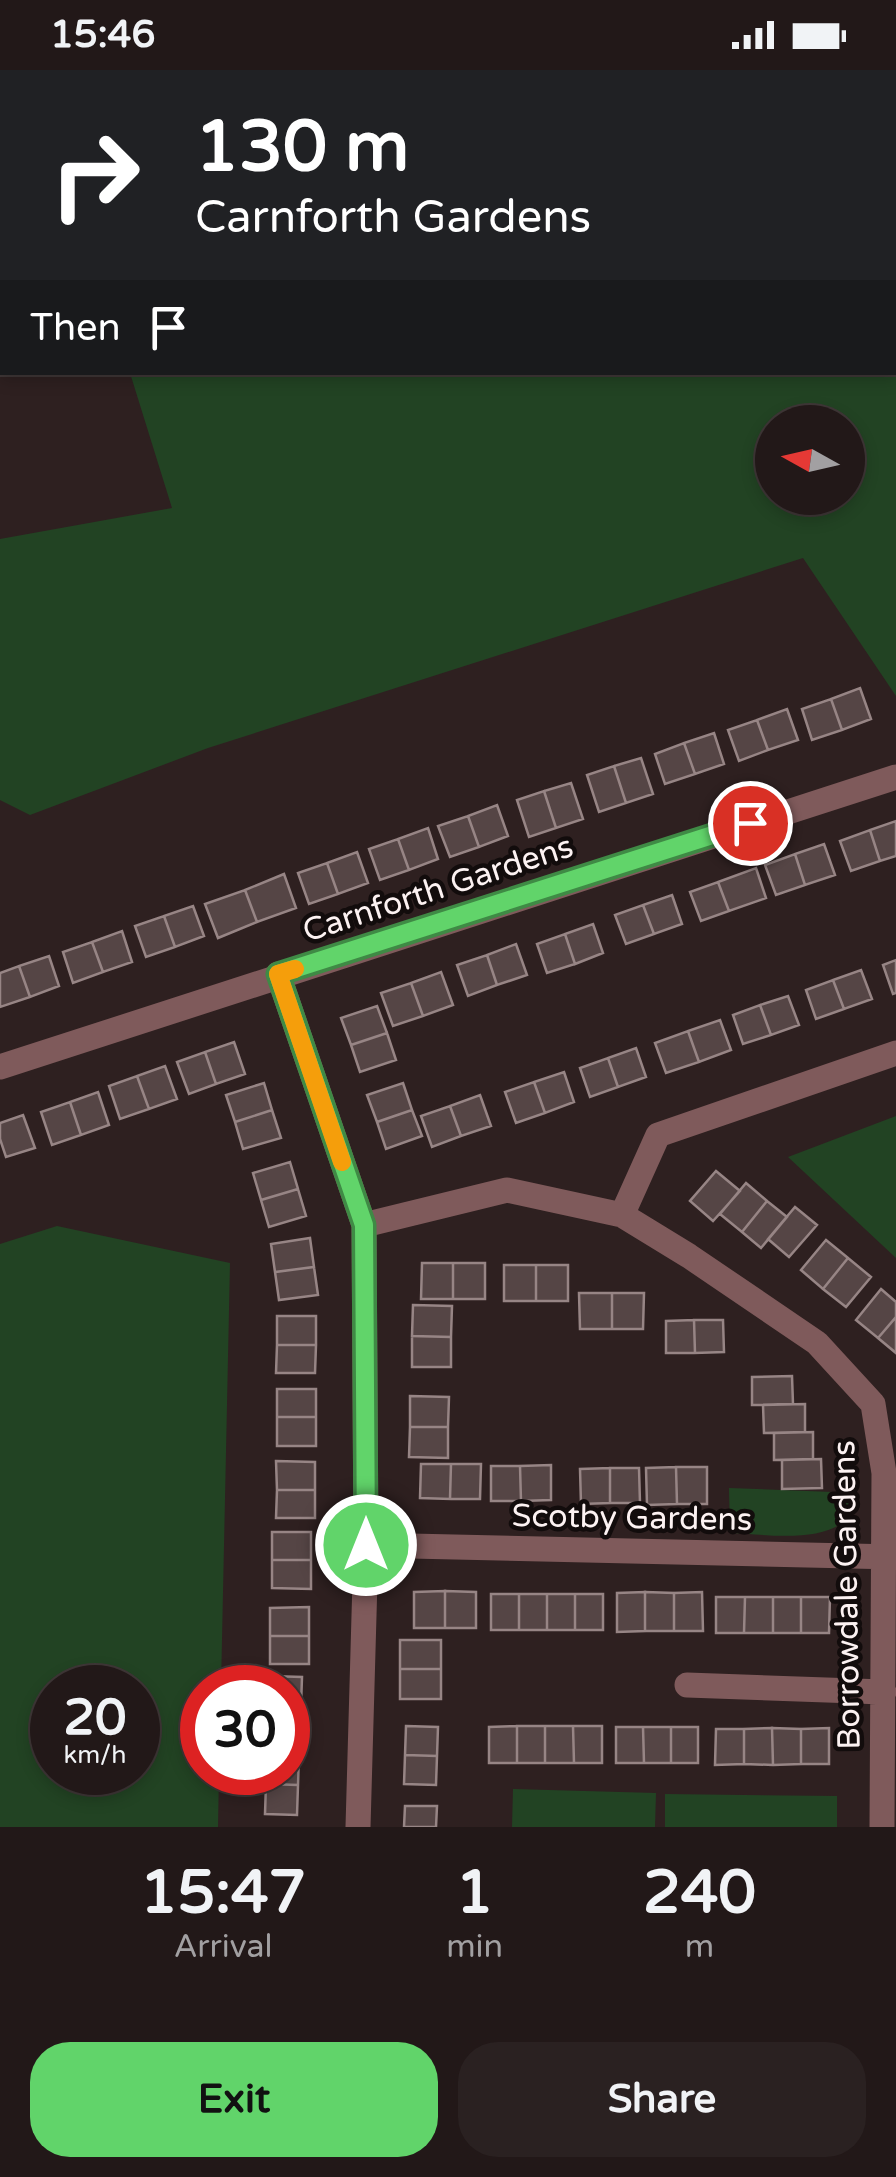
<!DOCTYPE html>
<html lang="en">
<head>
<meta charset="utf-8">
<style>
	:root { --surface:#221818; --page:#2a2121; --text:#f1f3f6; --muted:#a2a0a2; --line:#3f3737; --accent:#61d46a }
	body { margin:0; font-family:"Varela Round",sans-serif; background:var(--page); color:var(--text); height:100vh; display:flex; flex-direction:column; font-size:38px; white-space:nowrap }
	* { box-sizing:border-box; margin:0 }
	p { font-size:32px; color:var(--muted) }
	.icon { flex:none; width:55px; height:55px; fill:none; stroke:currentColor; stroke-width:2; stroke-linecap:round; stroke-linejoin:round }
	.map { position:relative; height:1757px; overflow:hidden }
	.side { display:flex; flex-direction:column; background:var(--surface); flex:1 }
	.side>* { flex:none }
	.banner { position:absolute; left:0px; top:0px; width:898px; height:305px; box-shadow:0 5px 15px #0003,0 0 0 2px var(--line); background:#202124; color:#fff; overflow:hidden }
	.needle { width:65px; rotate:278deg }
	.controls { position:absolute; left:755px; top:335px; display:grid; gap:20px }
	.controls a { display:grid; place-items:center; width:110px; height:110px; border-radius:50%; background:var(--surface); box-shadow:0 5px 15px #0003,0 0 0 2px var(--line); font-size:50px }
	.speed { position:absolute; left:30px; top:1595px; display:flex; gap:20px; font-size:50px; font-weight:700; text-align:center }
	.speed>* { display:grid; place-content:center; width:130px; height:130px; border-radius:50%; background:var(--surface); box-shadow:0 5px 15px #0003,0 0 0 2px var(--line); line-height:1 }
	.speed small { font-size:25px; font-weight:400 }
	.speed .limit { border:15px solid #d22; background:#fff; color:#111 }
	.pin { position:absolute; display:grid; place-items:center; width:85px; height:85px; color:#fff; margin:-42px; border:5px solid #fff; border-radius:50%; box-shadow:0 2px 10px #0007 }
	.me { position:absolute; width:110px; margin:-55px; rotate:0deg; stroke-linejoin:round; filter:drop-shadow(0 0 8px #0008) }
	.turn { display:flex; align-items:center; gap:35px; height:210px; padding:0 30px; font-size:45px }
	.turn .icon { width:130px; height:130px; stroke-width:2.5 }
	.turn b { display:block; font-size:70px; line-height:85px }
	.then { display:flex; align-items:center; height:95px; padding:0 30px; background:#0003; gap:20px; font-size:38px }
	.eta { display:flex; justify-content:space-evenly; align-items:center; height:170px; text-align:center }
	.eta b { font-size:60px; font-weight:800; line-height:70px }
	.button { display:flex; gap:20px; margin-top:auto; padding:20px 30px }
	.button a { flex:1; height:115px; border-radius:40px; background:var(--accent); color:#111; font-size:40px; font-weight:800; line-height:115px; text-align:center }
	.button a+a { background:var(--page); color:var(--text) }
	.status { display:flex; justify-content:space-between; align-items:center; height:70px; padding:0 50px; background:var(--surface); direction:ltr }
	.status svg { height:28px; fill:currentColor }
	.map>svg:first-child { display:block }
</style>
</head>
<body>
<div class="status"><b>15:46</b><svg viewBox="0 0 49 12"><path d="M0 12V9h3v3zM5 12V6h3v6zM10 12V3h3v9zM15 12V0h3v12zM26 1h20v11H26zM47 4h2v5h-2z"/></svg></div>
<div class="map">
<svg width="896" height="1757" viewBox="0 0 896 1757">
	<rect width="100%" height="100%" fill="#2e2020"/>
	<path fill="#224323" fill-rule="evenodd" d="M34,0H896V626L803,488L208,678L30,745L0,730V469L172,438L130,303L895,302V2ZM772,352H848V428H772Z
		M896,1046V1188L788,1087Z
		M57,1156L230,1193L221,1617L202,1618V1702L219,1703L218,1757H0V1174ZM52,1618H138V1702H52Z
		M729,1418L858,1423C852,1480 771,1464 730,1463Z
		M513,1719L656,1723L655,1757H512Z
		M665,1724L837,1726V1757H665Z"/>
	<path fill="#554545" stroke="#978585" stroke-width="2.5" d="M860,618L871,649L842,660L831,629Z
		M831,629L842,660L812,670L802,639Z
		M787,639L798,670L768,680L757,650Z
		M757,650L768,680L739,691L728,660Z
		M714,663L724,694L695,704L684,673Z
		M684,673L695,704L665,714L655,684Z
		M641,688L653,724L626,733L614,696Z
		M614,696L626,733L599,742L587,705Z
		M571,713L583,749L556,758L544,721Z
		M544,721L556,758L529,767L517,730Z
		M497,735L508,766L479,777L468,746Z
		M468,746L479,777L450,787L438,756Z
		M896,751V786L880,791L870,760Z
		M428,758L438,789L409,800L398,769Z
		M870,760L880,791L851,801L840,771Z
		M398,769L409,800L380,810L369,779Z
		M824,774L835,805L805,815L795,784Z
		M357,782L368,813L338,824L327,793Z
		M795,784L805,815L776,825L765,795Z
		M327,793L338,824L309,834L298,803Z
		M756,798L766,828L729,841L718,812Z
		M284,804L296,838L257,852L245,820Z
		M718,812L729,841L701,851L690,822Z
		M245,820L257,852L218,868L205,834Z
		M672,825L682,854L654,864L643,835Z
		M643,835L654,864L626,874L615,845Z
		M193,836L204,866L175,877L164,846Z
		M164,846L175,877L146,887L135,856Z
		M593,854L603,883L575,894L565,864Z
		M122,861L132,892L103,902L92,872Z
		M565,864L575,894L547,903L537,874Z
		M92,872L103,902L73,913L63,882Z
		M516,874L527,905L497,915L487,885Z
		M487,885L497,915L468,926L457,895Z
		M49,886L59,916L30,927L19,896Z
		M896,890V923L893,924L883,895Z
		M19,896L30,927L0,937V903Z
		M861,900L872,929L844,939L833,910Z
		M441,902L453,935L423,946L411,913Z
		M833,910L844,939L816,949L806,920Z
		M411,913L423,946L393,956L381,923Z
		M788,926L799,955L771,965L760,935Z
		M760,935L771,965L743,974L733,945Z
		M377,936L387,963L351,975L341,948Z
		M720,950L731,980L699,992L688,961Z
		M688,961L699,992L666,1003L655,973Z
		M387,963L396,990L360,1002L351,975Z
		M234,972L245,1004L216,1014L205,982Z
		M636,978L646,1007L618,1017L608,988Z
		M205,982L216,1014L189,1024L177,992Z
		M608,988L618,1017L590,1027L580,998Z
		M165,996L177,1029L149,1039L137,1006Z
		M564,1002L574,1032L545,1043L534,1012Z
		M137,1006L149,1039L120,1049L109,1016Z
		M534,1012L545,1043L516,1053L505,1022Z
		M264,1013L272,1040L235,1052L226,1025Z
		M403,1013L412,1040L377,1052L367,1025Z
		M98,1022L109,1055L81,1065L70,1032Z
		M480,1025L491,1056L461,1066L450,1036Z
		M70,1032L81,1065L52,1075L41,1042Z
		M450,1036L461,1066L432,1077L421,1046Z
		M272,1040L281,1068L243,1079L235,1052Z
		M412,1040L422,1066L386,1079L377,1052Z
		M23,1045L35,1078L6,1087L0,1069V1053Z
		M290,1092L298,1119L261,1130L253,1103Z
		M716,1101L740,1121L713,1151L690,1131Z
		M746,1113L767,1131L742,1162L720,1144Z
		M298,1119L306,1146L269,1157L261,1130Z
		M767,1131L787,1147L761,1178L742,1162Z
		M795,1137L817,1155L789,1187L768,1169Z
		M310,1168L314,1197L275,1202L271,1174Z
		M826,1170L848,1188L823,1219L801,1200Z
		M848,1188L871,1207L846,1237L823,1219Z
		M422,1193H453V1229H421Z
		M453,1193H485V1229H453Z
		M504,1195H536V1231H504Z
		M536,1195H568V1231H536Z
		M314,1197L318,1225L279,1230L275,1202Z
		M881,1219L896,1232V1247L878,1268L856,1250Z
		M579,1223H612V1259H580Z
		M612,1223H644L643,1259H612Z
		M413,1235L452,1236L451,1267L412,1266Z
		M277,1246H316V1275H277Z
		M896,1247V1283L878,1268Z
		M694,1250L695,1283H666V1251Z
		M694,1250H723L724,1282L695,1283Z
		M412,1266L451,1267V1297H412Z
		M277,1275H316L315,1303H276Z
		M792,1306L793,1334L752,1335V1307Z
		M277,1319H316V1347H277Z
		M410,1326L449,1327L448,1357H410Z
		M805,1334V1362L764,1363L763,1335Z
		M277,1347H316V1376H277Z
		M410,1357H448V1388L409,1387Z
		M813,1362V1389L774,1390V1363Z
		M821,1389L822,1418L782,1419V1390Z
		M276,1391L315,1392V1420H277Z
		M421,1394H451L450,1429L420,1428Z
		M451,1394H481L480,1429H450Z
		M551,1395V1430L521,1431L520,1396Z
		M491,1396H520L521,1431H491Z
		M676,1397L677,1434L647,1435L646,1398Z
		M676,1397H707V1434H677Z
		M610,1398V1433L581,1434L580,1399Z
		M610,1398H639L640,1433H610Z
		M277,1420H315V1448H276Z
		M272,1462H311V1490H272Z
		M272,1490H311V1519L272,1518Z
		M445,1521V1558H414V1522Z
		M445,1521L476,1522V1558H445Z
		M645,1522V1561L617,1562V1523Z
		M645,1522L674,1523V1561H645Z
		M702,1522L703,1561H674V1523Z
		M491,1524H519V1560H491Z
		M519,1524H547V1560H519Z
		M547,1524H575V1560H547Z
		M575,1524H603V1560H575Z
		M716,1527H745L744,1563H716Z
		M745,1527H773V1563H744Z
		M773,1527H801V1563H773Z
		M801,1527H830L829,1563H801Z
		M309,1537V1566H270V1538Z
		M270,1566H309V1594H270Z
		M400,1570H441V1599H400Z
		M400,1599H441V1629H400Z
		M270,1606L302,1607L301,1637H288V1618H270Z
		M288,1637H301L300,1667H288Z
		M406,1656L438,1657L437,1686L405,1685Z
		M517,1656V1693H489V1657Z
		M517,1656H545V1693H517Z
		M545,1656H573L574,1693H545Z
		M573,1656H602V1693H574Z
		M616,1657H643L644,1693H616Z
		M643,1657H671V1693H644Z
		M671,1657H698V1693H671Z
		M772,1658L773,1695L744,1694V1659Z
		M772,1658L801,1659V1694L773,1695Z
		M829,1658V1694H801V1659Z
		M716,1659H744V1694L715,1695Z
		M288,1685H299L298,1715L266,1714L267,1702H288Z
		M405,1685L437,1686L436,1715L404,1714Z
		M266,1714L298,1715L297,1745L265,1744Z
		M405,1736H437L436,1757H404Z"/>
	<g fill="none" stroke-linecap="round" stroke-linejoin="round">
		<path stroke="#7f5a5b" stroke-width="25" d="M278,904L364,1155L366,1475L358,1757
			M0,997L896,707
			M622,1145L658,1065L896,983
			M364,1155L507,1120L622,1145L689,1186L817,1273L873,1334L884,1403L882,1757
			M366,1475L896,1487
			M687,1615L884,1622"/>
	</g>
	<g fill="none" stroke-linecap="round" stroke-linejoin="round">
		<g stroke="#3f8a45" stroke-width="25">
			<path id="route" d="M366,1475L364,1155L278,904L750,753"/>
		</g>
		<use href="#route" stroke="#61d46a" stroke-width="18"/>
		<path stroke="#f59e0b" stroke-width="18" d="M295,899L278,904L342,1092"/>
	</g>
	<g text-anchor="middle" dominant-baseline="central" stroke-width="9" stroke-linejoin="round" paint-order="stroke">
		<g font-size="32" fill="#fcf2f2" stroke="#120c0c">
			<text transform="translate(438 819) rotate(-18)">Carnforth Gardens</text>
			<text transform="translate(632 1448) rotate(1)">Scotby Gardens</text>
			<text transform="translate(847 1525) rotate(-91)">Borrowdale Gardens</text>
		</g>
	</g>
</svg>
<div class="controls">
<a><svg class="needle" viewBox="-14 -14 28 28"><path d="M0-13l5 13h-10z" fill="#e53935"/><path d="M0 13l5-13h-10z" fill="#a2a0a2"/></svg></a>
</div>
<div class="speed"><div>20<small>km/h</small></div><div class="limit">30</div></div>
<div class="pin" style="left:750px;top:753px;background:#d93025"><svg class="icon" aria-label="arrive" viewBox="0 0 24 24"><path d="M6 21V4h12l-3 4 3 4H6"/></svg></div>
<svg class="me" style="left:366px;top:1475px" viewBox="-20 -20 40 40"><circle r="17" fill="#61d46a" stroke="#fff" stroke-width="3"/><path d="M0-11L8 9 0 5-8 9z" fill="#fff"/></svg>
<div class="banner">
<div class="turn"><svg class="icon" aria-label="right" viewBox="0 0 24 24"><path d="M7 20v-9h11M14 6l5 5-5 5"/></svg><div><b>130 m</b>Carnforth Gardens</div></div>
<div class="then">Then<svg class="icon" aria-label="arrive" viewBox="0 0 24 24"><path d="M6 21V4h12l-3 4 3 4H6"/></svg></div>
</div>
</div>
<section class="side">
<div class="eta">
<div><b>15:47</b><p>Arrival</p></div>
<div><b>1</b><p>min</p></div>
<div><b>240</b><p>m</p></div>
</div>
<div class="button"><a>Exit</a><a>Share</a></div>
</section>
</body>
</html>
